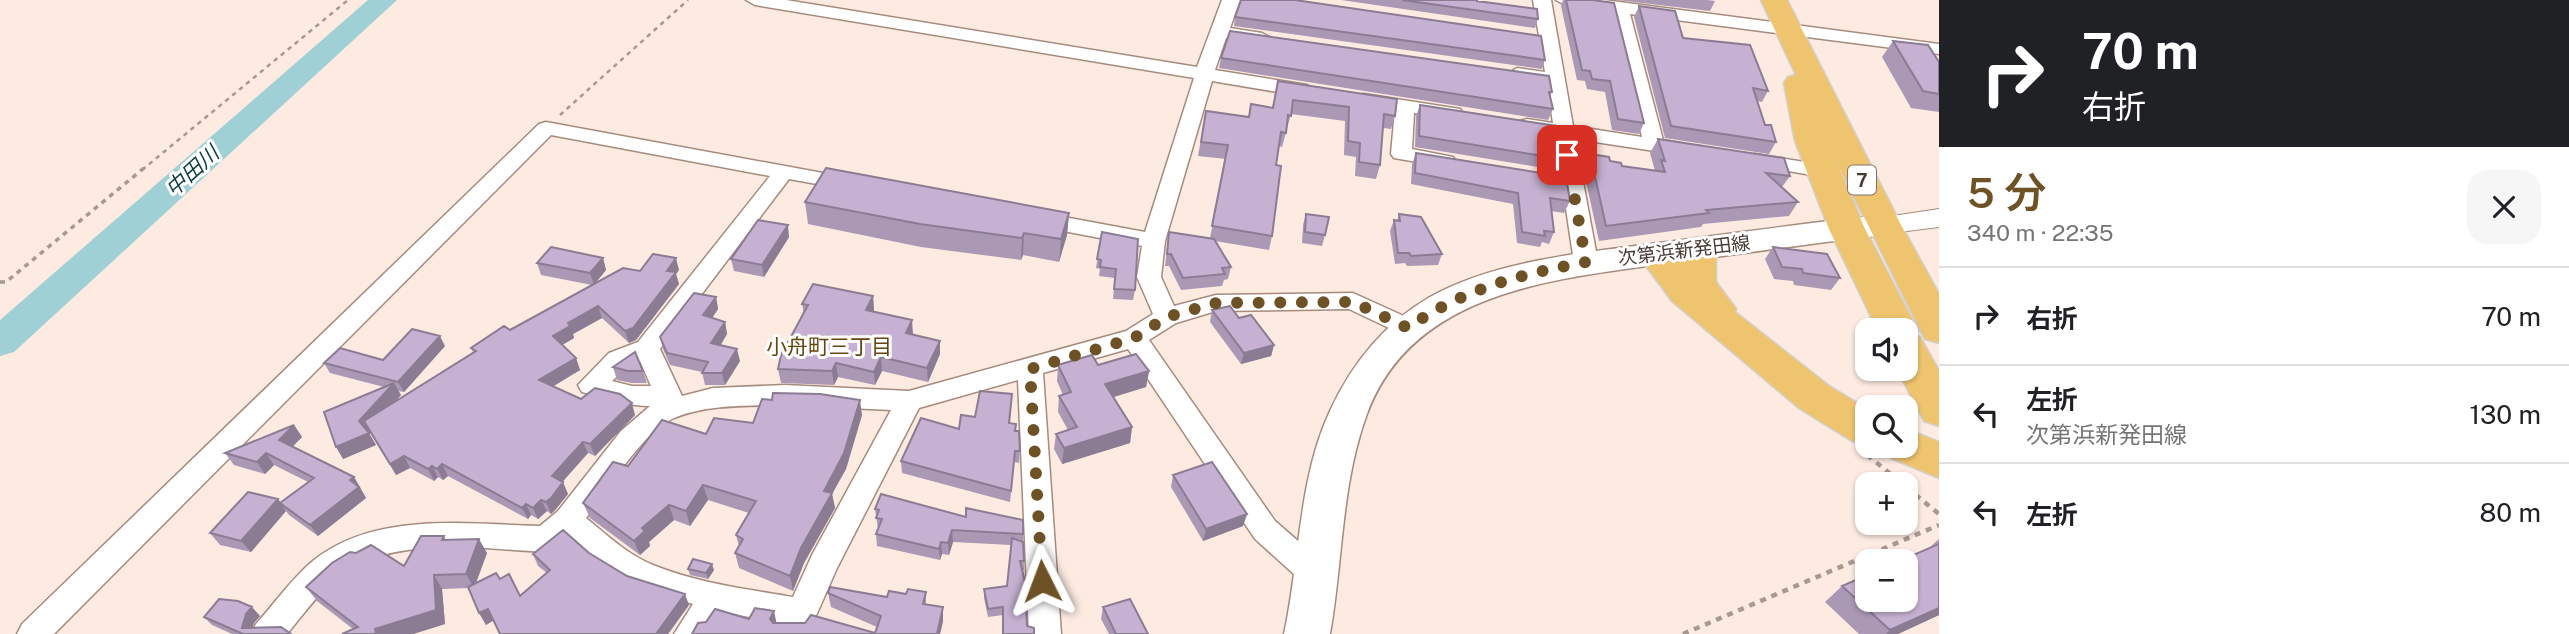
<!DOCTYPE html>
<html lang="ja">
<head>
<meta charset="utf-8">
<style>
	:root { --surface:#fff; --page:#f6f6f6; --text:#202124; --muted:#757577; --line:#e0e0e0; --accent:#6f5126 }
	body { margin:0; font-family:"Public Sans","Noto Sans JP",sans-serif; background:var(--page); color:var(--text); height:100vh; display:flex; flex-direction:column; font-size:26px; white-space:nowrap }
	* { box-sizing:border-box; margin:0 }
	p { font-size:23px; color:var(--muted) }
	.icon { flex:none; width:38px; height:38px; fill:none; stroke:currentColor; stroke-width:2; stroke-linecap:round; stroke-linejoin:round }
	.map { position:relative; flex:1; overflow:hidden }
	.panel { display:flex; flex-direction:column; background:var(--surface); width:630px }
	.panel>* { flex:none }
	.banner { background:#202124; color:#fff; overflow:hidden }
	.tools { position:absolute; left:1855px; top:318px; display:grid; gap:14px }
	.tools a { display:grid; place-items:center; width:63px; height:63px; border-radius:14px; background:var(--surface); box-shadow:0 2px 5px #0004; font-size:35px }
	.pin { position:absolute; display:grid; place-items:center; width:60px; height:60px; color:#fff; margin:-30px; border-radius:14px; box-shadow:0 4px 10px #0006 }
	.me { position:absolute; width:77px; margin:-38px; rotate:357deg; stroke-linejoin:round; filter:drop-shadow(0 0 5px #0008) }
	.turn { display:flex; align-items:center; gap:24px; height:147px; padding:0 28px; font-size:32px }
	.turn .icon { width:91px; height:91px; stroke-width:2.5 }
	.turn b { display:block; font-size:49px; line-height:60px }
	.round { display:grid; place-items:center; flex:none; width:74px; height:74px; border-radius:21px; background:var(--page) }
	.overview { display:flex; align-items:center; justify-content:space-between; height:119px; padding:0 28px }
	h1 { font-size:42px; font-weight:600; line-height:52px; color:var(--accent) }
	ul { padding:0; list-style:none }
	li { display:flex; align-items:center; gap:21px; height:98px; padding:0 28px; border-top:2px solid var(--line) }
	li div { flex:1 }
	li b { display:block; font-size:26px }
	li em { font-style:normal }
	main { display:flex; flex:1; min-height:0 }
	.map>svg:first-child { display:block }
</style>
</head>
<body>
<main>
<div class="map">
<svg width="1939" height="634" viewBox="0 0 1939 634">
	<rect width="100%" height="100%" fill="#fdebe2"/>
	<g fill="none" stroke-linecap="round" stroke-linejoin="round">
		<path fill="#9fd0d5" fill-rule="evenodd" d="M368,0H397L14,352L0,356V320Z"/>
		<g stroke="#a68b7d" stroke-width="3">
			<path id="minor" d="M746,0H786L1197,67L1222,0H1240L1230,28L1262,33L1271,38L1262,43L1226,38L1215,70L1307,85L1317,91L1307,97L1212,81L1165,241L1161,277L1174,306L1216,295L1353,293L1417,322L1420,328L1417,334L1408,337L1349,309L1216,311L1176,323L1149,340L1275,521L1329,568L1333,577L1329,586L1318,590L1307,586L1255,539L1128,349L1043,373L1061,634H1029L1018,380L919,408L837,568L808,634H776L781,623L723,612L708,634H674L693,604L633,585L595,562L568,538L557,548L546,552C480,549 393,534 337,578C318,593 303,615 287,634H251L256,624C275,603 292,578 314,560C376,511 467,524 540,526L558,511L621,431L650,406C627,406 605,399 582,392L578,385L609,353L638,342L770,176L551,135L54,634H17L22,624L539,124L546,122L850,178L858,179L861,184L858,189L850,190L789,179L660,349L682,396L713,388L785,385L909,391L1126,331L1153,314L1137,277L1142,246L1037,226L1029,224L1026,219L1029,214L1037,212L1145,232L1194,78L755,5ZM640,361L651,386H632L612,381L627,367ZM785,405L891,410L812,555L793,597C746,589 697,583 653,565C628,555 607,535 586,518C606,492 643,432 672,419C706,404 748,406 785,405Z
				M1533,0H1551L1573,126L1642,137L1612,11L1565,5L1556,0H1604L1939,44V54L1630,14L1663,140L1695,146L1698,150L1695,154L1688,156L1575,139L1598,262L1594,267L1586,270L1578,267L1574,262L1555,135L1520,129L1517,125L1520,121L1527,119L1553,123L1547,84L1517,80L1508,74L1517,68L1545,72Z
				M1364,94L1460,109L1463,113L1460,117L1453,119L1414,113L1412,149L1453,157L1456,161L1453,165L1446,167L1394,158L1391,154L1395,110L1357,104L1354,100L1357,96Z
				M1755,154L1823,165L1830,167L1834,171L1830,175L1823,177L1748,164L1745,160L1748,156Z"/>
		</g>
		<g stroke="#a68b7d" stroke-width="2">
			<path id="tertiary" d="M1939,209V227L1883,234L1873,231L1869,225L1873,219Z"/>
		</g>
		<g stroke="#a68b7d" stroke-width="3">
			<path id="secondary" d="M1883,215L1894,218L1899,225L1894,232C1872,238 1849,239 1826,242C1771,249 1717,257 1663,264C1552,279 1412,292 1367,414C1341,484 1343,561 1330,634H1284C1300,561 1298,479 1330,411C1352,363 1385,323 1430,297C1498,259 1591,252 1667,242C1739,233 1811,222 1883,215Z"/>
		</g>
		<g stroke="#d3d0ce" stroke-width="3">
			<path id="trunk" d="M1761,0H1787L1901,225L1939,294V343L1925,339L1835,159L1865,229L1918,331L1915,335L1920,337L1939,371V426L1924,421L1897,369H1906V331H1878L1829,229L1795,141L1784,83L1788,77L1796,75Z
				M1698,237L1711,241L1716,249V282L1736,309L1735,312L1829,386L1867,409V445L1852,441L1799,408L1672,301L1638,255L1643,247C1661,242 1668,245 1679,259L1680,249L1685,241Z
				M1906,429L1939,442V478L1891,458L1884,446H1906Z"/>
		</g>
		<path stroke="#a79890" stroke-width="2.5" stroke-dasharray="4.5 4.5" stroke-linecap="butt" d="M560,115L688,0
			M142,170L348,0"/>
		<path stroke="#a79890" stroke-width="3.5" stroke-dasharray="5 5" stroke-linecap="butt" d="M0,282H6L144,168"/>
		<path stroke="#a79890" stroke-width="4.5" stroke-dasharray="6 6" stroke-linecap="butt" d="M1867,455L1904,485
			M1906,487L1939,514
			M1683,634L1939,525"/>
		<use href="#minor" fill="#fff" fill-rule="evenodd"/>
		<use href="#tertiary" fill="#fff" fill-rule="evenodd"/>
		<use href="#secondary" fill="#fff" fill-rule="evenodd"/>
		<use href="#trunk" fill="#efc46f" fill-rule="evenodd"/>
	</g>
	<path fill="#aa98b5" d="M1341,0H1477V1L1538,19L1535,28Z
		M1563,0H1593L1644,123L1639,134L1612,130L1605,92L1587,89L1585,81L1577,80L1561,6Z
		M1617,0H1707L1715,1L1710,11Z
		M1639,6L1683,38L1768,91L1762,102L1757,101L1765,125L1776,142L1769,154L1665,138L1634,17Z
		M1235,17L1545,60L1542,69L1234,26Z
		M1893,41L1939,62V112L1911,108L1882,57Z
		M1221,58L1552,92L1550,96L1553,109L1548,120L1219,68Z
		M1278,81L1395,116L1391,129L1383,128L1380,165L1376,179L1355,176L1356,157L1344,155L1345,121L1291,114L1282,147L1279,146L1276,165L1272,236L1269,250L1215,241L1231,267L1228,279L1224,280L1222,286L1181,290L1169,266H1165L1169,232L1210,238L1226,159L1198,156L1206,111L1249,117L1272,108Z
		M1420,105L1562,159L1557,170L1415,147L1416,116Z
		M1658,139L1790,176L1782,187L1798,202L1789,216L1703,224L1701,227L1599,241L1583,168L1590,154L1622,166L1655,171L1650,153Z
		M1416,153L1570,201L1564,213L1551,211L1554,232L1549,244L1542,242L1540,247L1517,243L1513,204L1411,184L1412,164Z
		M805,202L1069,213L1067,235L1059,262L1023,255L1021,260L921,247L808,224Z
		M1306,214L1325,235L1322,246L1302,243L1303,225Z
		M1399,214L1442,254L1438,265L1407,266L1405,263L1395,264L1390,231L1394,220L1397,221Z
		M1102,232L1135,290L1133,300L1113,299L1115,278L1099,276L1100,269L1096,268Z
		M789,237L764,277L734,271L731,259Z
		M1773,247L1840,278L1831,290L1794,285L1793,281L1774,279L1765,259Z
		M603,258L606,270L596,282L640,271L679,270L676,274L679,284L636,340L629,343L602,318L573,334L574,338L562,345L576,358L580,370L553,386L581,399L635,415L595,456L588,453L562,482L568,494L556,509L551,514L547,511L538,519L531,515L528,519L448,476L443,480L438,477L434,481L410,468L396,475L369,431L368,432L376,445L343,459L384,387L330,373L324,363L383,360L445,346L404,392L398,391L401,395L395,401L473,352L471,348L510,330L592,285L541,275L537,263Z
		M873,296L874,310L873,312L912,320V334L940,354L928,382L882,371L875,385L838,377L834,385L781,383L778,369L804,314L802,304Z
		M716,297L718,309L712,318L725,322L727,334L721,345L740,361L725,385H705L702,372L670,365L663,349L660,337Z
		M1212,310L1239,318L1274,345L1271,356L1241,364L1210,322Z
		M1058,365H1098L1149,371L1146,387L1114,397L1132,427L1130,443L1062,464L1054,449L1056,434L1068,430L1058,412L1059,396L1063,395L1057,381Z
		M613,367L643,371L647,383H632L617,380Z
		M1012,394L1010,423L1015,431L1020,451L1019,463L1014,462L1010,502L902,473L901,461L959,429Z
		M862,415L846,469L832,494L835,508L804,563L793,591L739,568L735,553L739,546L736,535L749,513L708,500L690,526L674,520L649,542L650,546L640,555L590,518L583,503L628,466L706,434L753,423Z
		M294,425L302,437L292,447L354,477L366,498L318,536L289,515L286,511L251,552L220,545L210,533L278,499L281,503L308,482L274,465L265,474L234,465L225,453Z
		M1173,475L1247,514L1243,526L1203,541L1171,487Z
		M875,509L1023,534L1024,570H1022L1003,615L988,617L984,598V589L1007,586L1011,545L953,542L949,555L942,554L940,560L877,546L876,534L878,529Z
		M444,536L446,540L487,553L476,583L500,579L520,595L547,573L538,566L533,554L589,553L627,576L689,605L668,634H500L494,620L486,625L469,588L442,589L445,624L413,634H342L353,629L317,601L306,587L404,566Z
		M1939,539V615L1898,634H1859L1825,602L1842,586L1929,548Z
		M688,569L714,570L708,579L690,575Z
		M926,592V604L943,607V621L940,634H692L749,619L777,623L875,633L877,627L831,607L828,593L887,597Z
		M1103,607L1148,634H1109L1101,619Z
		M260,616L254,623L252,628L291,634H232L212,625L204,617Z"/>
	<path fill="#8b7c93" d="M1069,213L1067,235L1059,262L1061,239Z
		M788,225L789,237L764,277L762,265Z
		M1024,233L1023,255L1021,260L1022,238Z
		M603,258L606,270L594,285L590,273Z
		M676,258L679,270L676,274L679,284L636,340L629,343L625,331Z
		M873,296L874,310L867,324L866,310Z
		M716,297L718,309L706,327L703,315Z
		M598,306L602,318L573,334L574,338L557,348L553,336L568,323Z
		M912,320L913,334L906,346V333Z
		M725,322L727,334L714,355L711,343Z
		M440,336L445,346L404,392L398,382Z
		M940,341V354L928,382L927,368Z
		M1274,345L1271,356L1241,364L1244,353Z
		M737,349L740,361L725,385L722,373Z
		M881,357L882,371L875,385L874,372Z
		M576,358L580,370L544,392L539,380Z
		M836,363L838,377L834,385L832,371Z
		M1149,371L1146,387L1103,400L1105,384Z
		M394,383L401,395L367,433L359,421Z
		M860,400L862,415L846,469L832,494L835,508L804,563L793,591L790,576Z
		M632,403L635,415L595,456L590,444Z
		M294,425L302,437L287,452L279,440Z
		M1132,427L1130,443L1062,464L1064,448Z
		M369,433L376,445L343,459L336,447Z
		M583,442L588,453L557,488L552,476Z
		M266,453L274,465L265,474L257,462Z
		M404,456L410,468L396,475L390,464Z
		M442,464L448,476L443,480L437,469Z
		M432,466L438,477L434,481L428,469Z
		M354,477L366,498L318,536L310,525Z
		M563,482L568,494L556,509L551,514L546,502Z
		M703,485L708,500L690,526L686,511Z
		M278,499L286,511L251,552L241,541Z
		M541,500L547,511L538,519L533,508Z
		M526,504L531,515L528,519L522,508Z
		M669,505L674,520L649,542L650,546L640,555L634,541L642,528Z
		M1247,514L1243,526L1203,541L1206,529Z
		M952,530L953,542L949,555L948,543Z
		M479,539L487,553L474,588L466,574Z
		M941,542L942,554L940,560L939,549Z
		M712,564L714,570L708,579L706,573Z
		M434,575L442,589L445,624L413,634H376L375,629Z
		M685,594L689,605L668,634H656Z
		M252,607L260,616L254,623L250,634L242,628L246,614Z
		M943,607V621L940,634H937Z
		M1939,608V615L1898,634H1886L1890,630Z
		M488,609L494,620L486,625L479,613Z
		M774,611L777,625L774,633L770,619Z"/>
	<path fill="#c6b1d2" stroke="#8b7c93" stroke-width="2" d="M1241,0H1295L1541,36L1545,60L1235,17Z
		M1402,0H1477V1L1537,9L1538,19Z
		M1566,0H1593L1614,3L1644,123L1618,119L1610,81L1592,79L1590,71L1582,70Z
		M1639,6L1675,11L1683,38L1750,45L1768,91L1753,88L1765,125H1771L1776,142L1671,126Z
		M1230,31L1549,76L1552,92H1549L1553,109L1221,58Z
		M1893,41L1928,45L1939,62V94L1923,91Z
		M1278,81L1397,99L1395,116L1384,114L1380,165L1359,162L1360,143L1348,141L1349,107L1293,100L1291,116L1288,115L1286,133L1281,132L1276,165L1281,166L1272,236L1212,226L1228,145L1201,142L1206,111L1249,117L1251,104L1273,108Z
		M1420,105L1557,126L1562,159L1419,136Z
		M1658,139L1784,158L1790,176L1766,173L1798,202L1706,210L1709,213L1606,226L1590,154L1609,157L1610,161L1621,163L1622,166L1665,172L1661,160L1665,161Z
		M1416,153L1566,177L1570,201L1550,198L1554,232L1544,231L1545,236L1522,232L1518,193L1415,173Z
		M826,168L1069,213L1061,239L1024,233L1022,238L920,224L805,202Z
		M1306,214L1329,217L1325,235L1305,232Z
		M1399,214L1421,217L1442,254L1411,256L1409,253H1398L1394,220L1400,221Z
		M758,220L788,225L762,265L731,259Z
		M1102,232L1138,239L1135,290L1114,289L1116,269L1100,267L1101,260L1097,259Z
		M1169,232L1214,239L1231,267L1222,268L1225,274L1183,278L1171,254H1167Z
		M551,247L603,258L590,273L537,263Z
		M1773,247L1827,254L1840,278L1803,273L1802,269L1782,267Z
		M653,254L676,258L667,271L676,272L633,328L625,331L598,306L568,323L570,326L553,336L576,358L539,380L581,399L595,388L620,394L632,403L590,444L583,442L552,476L563,482L551,498L546,502L541,500L533,508L526,504L522,508L442,464L437,469L432,466L428,469L404,456L390,464L364,421L476,351L471,348L504,326L510,330L623,268L640,271Z
		M813,284L873,296L866,310L912,320L906,333L940,341L927,368L881,357L874,372L836,363L832,371L778,369L781,355L808,305L802,304Z
		M694,293L716,297L703,315L725,322L711,343L737,349L722,373H702L708,362L667,353L660,337Z
		M1230,306L1239,318L1251,315L1274,345L1244,353L1212,310Z
		M412,329L440,336L398,382L324,363L340,348L383,360Z
		M635,352L643,371H628L613,367Z
		M1136,354L1149,371L1105,384L1132,427L1064,448L1056,434L1077,427L1059,396L1071,392L1058,365L1092,355L1098,365Z
		M394,383L359,421L369,433L336,447L324,412Z
		M980,391L1012,394L1009,423L1016,424L1015,431H1019L1020,451H1015L1011,491L901,461L921,418L959,429L961,415L975,417Z
		M773,393L820,394L860,400L844,453L824,491L832,493L801,548L790,576L735,553L743,539L736,535L756,501L703,485L686,511L669,505L642,528L645,531L634,541L583,503L613,462L628,466L662,420L706,434L714,418L753,423L762,399L772,400Z
		M294,425L279,440L354,477L350,480L359,487L310,525L280,503L314,478L266,453L257,462L225,453Z
		M1212,462L1247,514L1206,529L1173,475Z
		M248,492L278,499L241,541L210,533Z
		M881,494L966,517V508L1023,520V534L952,530L948,543L941,542L939,549L876,534L882,519L876,518L879,510L875,509Z
		M563,530L589,553L627,576L685,594L656,634H500L488,609L479,613L468,587L496,573L500,579L509,574L520,596L550,570L533,554Z
		M421,536H444L442,540L479,539L466,574L434,575L436,610L375,629L376,634H342L358,627L306,587L332,563L350,552L356,553L371,545L404,566Z
		M1012,538L1023,542L1024,561H1020L1025,582L1027,626L1034,628V634H1003V607L988,609L984,589L1007,586Z
		M1939,544V608L1890,630L1842,586L1867,575V600H1906V562H1897Z
		M693,559L712,564L706,573L688,569Z
		M830,587L887,597L889,591L906,594L908,589L926,592L923,604L943,607L937,634H692L698,623L706,622L715,609L749,619L755,608L774,611L770,619L773,623H805L811,615L875,633L881,616L828,593Z
		M219,599L238,601L252,607L246,614L242,628L281,627L291,634H243L204,617Z
		M1130,599L1148,634H1116L1103,607Z"/>
	<g fill="none" stroke-linecap="round" stroke-linejoin="round">
		<path stroke="#6f5126" stroke-width="12" stroke-dasharray="0 21.6" d="M1042,581L1030,369L1134,338L1167,317L1216,303L1353,302L1408,328C1462,289 1522,274 1586,262L1567,155"/>
	</g>
	<g text-anchor="middle" dominant-baseline="central" stroke-width="6" stroke-linejoin="round" paint-order="stroke">
		<rect fill="#fff" stroke="#7e7571" stroke-width="2" x="1848" y="165.5" width="28" height="29" rx="5"/>
		<g font-size="18" font-weight="bold" fill="#463a34">
			<text x="1862" y="180">7</text>
		</g>
		<g font-size="19" fill="#463a34" stroke="#fff">
			<text transform="translate(1684 250) rotate(-7)">次第浜新発田線</text>
		</g>
		<g font-size="21" font-style="italic" fill="#0d3c40" stroke="#fff">
			<text transform="translate(192 171) rotate(-42)">中田川</text>
		</g>
		<g font-size="21" fill="#65440e" stroke="#fff">
			<text x="829" y="346">小舟町三丁目</text>
		</g>
	</g>
</svg>
<div class="tools">
<a><svg class="icon" aria-label="sound" viewBox="0 0 24 24"><path d="M4 9h4l5-4v14l-5-4H4zM17 9q2 3 0 6"/></svg></a>
<a><svg class="icon" aria-label="search" viewBox="0 0 24 24"><circle cx="10" cy="10" r="6"/><path d="M15 15l6 6"/></svg></a>
<a>+</a>
<a>−</a>
</div>
<div class="pin" style="left:1567px;top:155px;background:#d93025"><svg class="icon" aria-label="arrive" viewBox="0 0 24 24"><path d="M6 21V4h12l-3 4 3 4H6"/></svg></div>
<svg class="me" style="left:1042px;top:581px" viewBox="-20 -20 40 40"><path d="M0-17L14 15 0 8-14 15z" fill="#6f5126" stroke="#fff" stroke-width="4"/></svg>
</div>
<section class="panel">
<div class="banner">
<div class="turn"><svg class="icon" aria-label="right" viewBox="0 0 24 24"><path d="M7 20v-9h11M14 6l5 5-5 5"/></svg><div><b>70 m</b>右折</div></div>
</div>
<div class="overview"><div><h1>5 分</h1><p>340 m · 22:35</p></div><a class="round"><svg class="icon" aria-label="close" viewBox="0 0 24 24"><path d="M6 6l12 12M18 6L6 18"/></svg></a></div>
<ul>
<li><svg class="icon" aria-label="right" viewBox="0 0 24 24"><path d="M7 20v-9h11M14 6l5 5-5 5"/></svg><div><b>右折</b></div><em>70 m</em></li>
<li><svg class="icon" aria-label="left" viewBox="0 0 24 24"><path d="M17 20v-9H6M10 6l-5 5 5 5"/></svg><div><b>左折</b><p>次第浜新発田線</p></div><em>130 m</em></li>
<li><svg class="icon" aria-label="left" viewBox="0 0 24 24"><path d="M17 20v-9H6M10 6l-5 5 5 5"/></svg><div><b>左折</b></div><em>80 m</em></li>
</ul>
</section>
</main>
</body>
</html>
